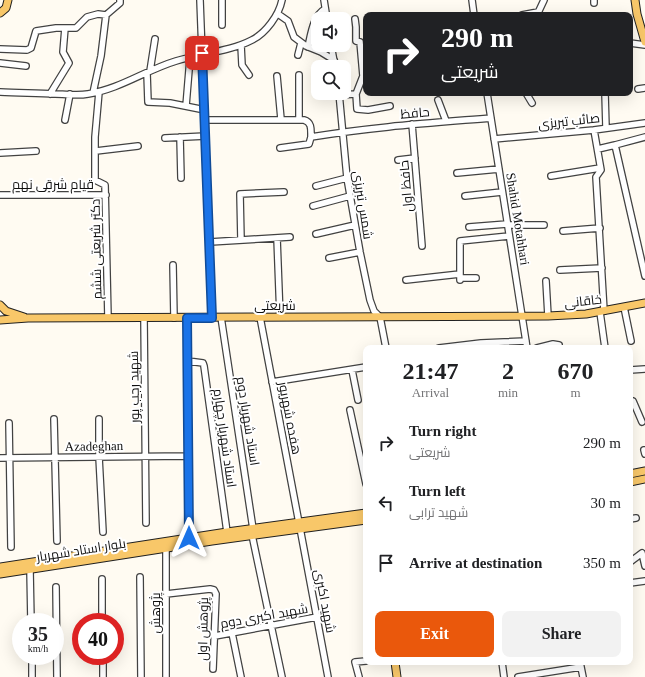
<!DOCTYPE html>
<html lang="en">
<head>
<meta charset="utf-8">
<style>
	:root { --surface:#fff; --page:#f2f2f2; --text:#202124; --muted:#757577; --accent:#ea580c }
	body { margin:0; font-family:"Times New Roman",Cairo,serif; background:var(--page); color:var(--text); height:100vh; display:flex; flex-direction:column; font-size:15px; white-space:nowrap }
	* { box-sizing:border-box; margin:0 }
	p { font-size:13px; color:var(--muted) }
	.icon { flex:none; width:22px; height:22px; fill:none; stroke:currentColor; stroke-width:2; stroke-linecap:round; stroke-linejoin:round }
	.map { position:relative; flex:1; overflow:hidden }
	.details { position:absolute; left:363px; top:345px; width:270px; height:320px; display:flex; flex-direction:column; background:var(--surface); border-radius:8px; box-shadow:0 4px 16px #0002 }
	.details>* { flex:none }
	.hud { position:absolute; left:363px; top:12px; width:270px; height:84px; border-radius:8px; box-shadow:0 4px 16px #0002; background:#202124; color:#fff; overflow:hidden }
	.buttons { position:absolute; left:311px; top:12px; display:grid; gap:8px }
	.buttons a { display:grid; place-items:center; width:40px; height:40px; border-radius:8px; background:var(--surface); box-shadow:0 4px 16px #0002; font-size:20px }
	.speed { position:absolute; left:12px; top:613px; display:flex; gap:8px; font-size:20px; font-weight:700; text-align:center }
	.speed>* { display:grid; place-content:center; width:52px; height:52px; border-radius:50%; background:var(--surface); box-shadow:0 4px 16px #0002; line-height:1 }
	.speed small { font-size:10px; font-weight:400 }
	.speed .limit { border:6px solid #d22; background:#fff; color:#111 }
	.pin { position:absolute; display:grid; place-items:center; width:34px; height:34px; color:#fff; margin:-17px; border-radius:8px; box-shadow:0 2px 6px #0006 }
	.me { position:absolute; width:44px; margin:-22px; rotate:0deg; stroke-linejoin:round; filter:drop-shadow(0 0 3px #0008) }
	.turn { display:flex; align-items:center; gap:14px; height:84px; padding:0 12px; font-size:18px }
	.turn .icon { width:52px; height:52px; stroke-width:2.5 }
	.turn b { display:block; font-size:28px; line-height:34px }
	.eta { display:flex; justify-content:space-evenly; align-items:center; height:68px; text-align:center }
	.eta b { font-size:24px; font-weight:700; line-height:28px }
	.button { display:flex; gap:8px; margin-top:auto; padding:8px 12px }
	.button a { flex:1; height:46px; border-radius:8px; background:var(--accent); color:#fff; font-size:16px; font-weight:700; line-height:46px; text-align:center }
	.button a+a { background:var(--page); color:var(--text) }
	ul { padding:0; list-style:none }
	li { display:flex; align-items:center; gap:12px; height:60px; padding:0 12px }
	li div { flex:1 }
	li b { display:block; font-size:15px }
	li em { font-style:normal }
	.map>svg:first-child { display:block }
</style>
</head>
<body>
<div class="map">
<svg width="645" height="677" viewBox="0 0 645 677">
	<rect width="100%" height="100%" fill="#fffbf2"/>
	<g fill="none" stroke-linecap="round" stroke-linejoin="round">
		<g stroke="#424242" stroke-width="8">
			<path id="minor" d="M200,0L212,318
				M222,0V25
				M324,0L327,19
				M472,0L474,15
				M594,3V0
				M278,14L288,21L294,37L306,46L321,52L334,60
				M522,15L538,12
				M537,15L544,0
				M355,19L356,27V41L360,42
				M630,43L645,45
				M241,45L242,65L249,75
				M331,45L335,67
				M308,47C311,34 313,16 325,9
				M0,49L27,50L31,48L36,31L56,28H76L87,17L98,14L106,15
				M298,55L301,43
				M0,63L26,66
				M150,71L155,39
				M147,73L148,102L170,103L205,110
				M299,75V120
				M277,76L281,119
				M638,89L645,88
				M0,92C18,93 36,93 55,94C66,94 77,96 88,94C120,89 146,70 176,61C201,53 229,52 252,40C266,33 279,15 282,0
				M99,92L95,137V180L105,185L108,318
				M93,93L101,56L106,15L120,3V0
				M339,93L347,178L360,252L370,300L374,311L380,317L386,348
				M487,93L527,348
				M526,93L532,103
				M605,93L606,128
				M50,94L69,63L63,52L65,28
				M356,94L357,109L368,110L390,106
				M339,95L356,94L363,76L360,42
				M438,100L446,121
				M186,106L190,58
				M65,120L70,94
				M205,120H304C312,122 311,130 311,137C371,127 431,123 491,118
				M412,124L422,246
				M594,130L601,170L596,177L604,311
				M180,137L181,178
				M165,138L206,136
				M494,139L594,130L645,123
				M615,145L645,137
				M280,148L309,144L311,137
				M598,149L615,145L645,276
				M96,151L138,146
				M0,153L36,151
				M398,160L415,158
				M457,173L499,169
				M551,176L600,168
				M316,186L347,178
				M0,195H106
				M465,196L502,192
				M313,206L350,196
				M508,225H544
				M469,227L507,224
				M563,231L600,228
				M316,234L355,225
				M277,238L280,317
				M241,240L240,194L284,192
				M210,242L290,237
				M329,258L360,252
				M173,265L174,318
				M560,270L602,268
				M460,278H476
				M406,280L460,274
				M460,280V241L509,236
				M546,281L548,316
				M624,307L631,341
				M600,312L605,348
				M221,317L253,529
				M260,317L299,523
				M144,318L146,523
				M187,318L189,541
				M439,348L481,343L526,341
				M537,348L553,344L559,345
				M188,361L203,363L204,366L227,532
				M352,370L358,400
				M630,370L645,369
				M272,382L366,367
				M630,400L633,401L642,422
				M350,410L366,484
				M54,419L57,541
				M99,419V457L103,532
				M9,423L11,547
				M644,450L645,454
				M0,458L188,456
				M630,519L636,518
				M300,528L328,677
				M252,535L282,677
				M166,545V677
				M630,562L642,553L645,566
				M30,570L31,622
				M140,577L141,677
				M102,579V622
				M630,583L645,581
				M56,587L57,677
				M166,594L210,589L214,590L216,594L213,669
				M232,633L241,677
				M215,636L317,617
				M32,656V677
				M103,656V677
				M502,662L504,677
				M580,662L583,677
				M359,677L355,662L366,661
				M518,677L581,667"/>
		</g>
		<g stroke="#202020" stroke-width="9">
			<path id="major" d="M635,0L637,14L645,42
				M0,13L6,8L8,0
				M0,305L6,311L24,317
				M0,320L28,318L548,316L586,314L645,303
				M630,474L645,471
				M630,482L645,479
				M0,567L227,532L366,513
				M0,574L212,541L366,520
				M395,662L397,677"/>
		</g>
		<use href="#minor" stroke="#fff" stroke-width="5.5"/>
		<use href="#major" stroke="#f8c769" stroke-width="7"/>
	</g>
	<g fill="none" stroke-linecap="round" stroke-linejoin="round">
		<g stroke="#114b97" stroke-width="10">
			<path id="route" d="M189,538L187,318H212L202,53"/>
		</g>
		<use href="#route" stroke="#1a73e8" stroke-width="7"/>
	</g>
	<g text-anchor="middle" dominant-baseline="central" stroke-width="4" stroke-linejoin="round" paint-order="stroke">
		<g font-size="13" fill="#0f0f0f" stroke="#fff">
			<text transform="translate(415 113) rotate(-5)">حافظ</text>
			<text transform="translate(569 121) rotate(-6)">صائب تبریزی</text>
			<text x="53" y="184">قیام شرقی نهم</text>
			<text transform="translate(406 186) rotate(-95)">حافظ اول</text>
			<text transform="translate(363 205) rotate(81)">شمس تبریزی</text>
			<text transform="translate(518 219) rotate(81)">Shahid Motahhari</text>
			<text transform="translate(96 249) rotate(-91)">دکتر شریعتی ششم</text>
			<text transform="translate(583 301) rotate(-6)">خاقانی</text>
			<text x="275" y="305">شریعتی</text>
			<text transform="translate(134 387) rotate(-91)">شهید رجب پور</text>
			<text transform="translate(290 418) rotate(79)">هفده شهریور</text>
			<text transform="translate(248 421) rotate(81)">استاد شهریار دوم</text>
			<text transform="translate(225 438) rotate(82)">استاد شهریار چهارم</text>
			<text transform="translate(94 446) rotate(-1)">Azadeghan</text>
			<text transform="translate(81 550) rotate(-9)">بلوار استاد شهریار</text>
			<text transform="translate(325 601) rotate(79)">شهید اکبری</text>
			<text transform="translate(155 613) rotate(-90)">پژوهش</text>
			<text transform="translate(264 616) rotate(-10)">شهید اکبری دوم</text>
			<text transform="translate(203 629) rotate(-89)">پژوهش اول</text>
		</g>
	</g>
</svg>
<div class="buttons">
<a><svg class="icon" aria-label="sound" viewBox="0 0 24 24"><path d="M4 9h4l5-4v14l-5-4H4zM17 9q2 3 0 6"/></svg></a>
<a><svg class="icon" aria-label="search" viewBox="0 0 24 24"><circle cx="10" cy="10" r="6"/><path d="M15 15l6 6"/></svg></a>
</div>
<div class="speed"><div>35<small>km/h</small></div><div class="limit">40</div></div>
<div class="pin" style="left:202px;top:53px;background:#d93025"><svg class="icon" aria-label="arrive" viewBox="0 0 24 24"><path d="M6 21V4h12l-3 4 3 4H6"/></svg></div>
<svg class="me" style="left:189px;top:538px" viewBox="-20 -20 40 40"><path d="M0-17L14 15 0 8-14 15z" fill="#1a73e8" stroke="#fff" stroke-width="4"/></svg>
<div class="hud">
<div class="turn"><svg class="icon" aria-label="right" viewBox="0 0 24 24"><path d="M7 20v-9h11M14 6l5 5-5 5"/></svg><div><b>290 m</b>شریعتی</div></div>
</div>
<section class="details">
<div class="eta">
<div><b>21:47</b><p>Arrival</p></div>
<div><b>2</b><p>min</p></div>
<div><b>670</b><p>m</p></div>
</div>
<ul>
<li><svg class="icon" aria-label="right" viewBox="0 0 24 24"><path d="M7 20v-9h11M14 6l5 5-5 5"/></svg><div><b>Turn right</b><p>شریعتی</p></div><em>290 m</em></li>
<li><svg class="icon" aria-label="left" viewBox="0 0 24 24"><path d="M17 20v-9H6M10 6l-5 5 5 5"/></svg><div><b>Turn left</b><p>شهید ترابی</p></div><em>30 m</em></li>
<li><svg class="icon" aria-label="arrive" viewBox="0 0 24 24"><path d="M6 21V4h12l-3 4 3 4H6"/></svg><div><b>Arrive at destination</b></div><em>350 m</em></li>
</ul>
<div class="button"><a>Exit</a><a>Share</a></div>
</section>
</div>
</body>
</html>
